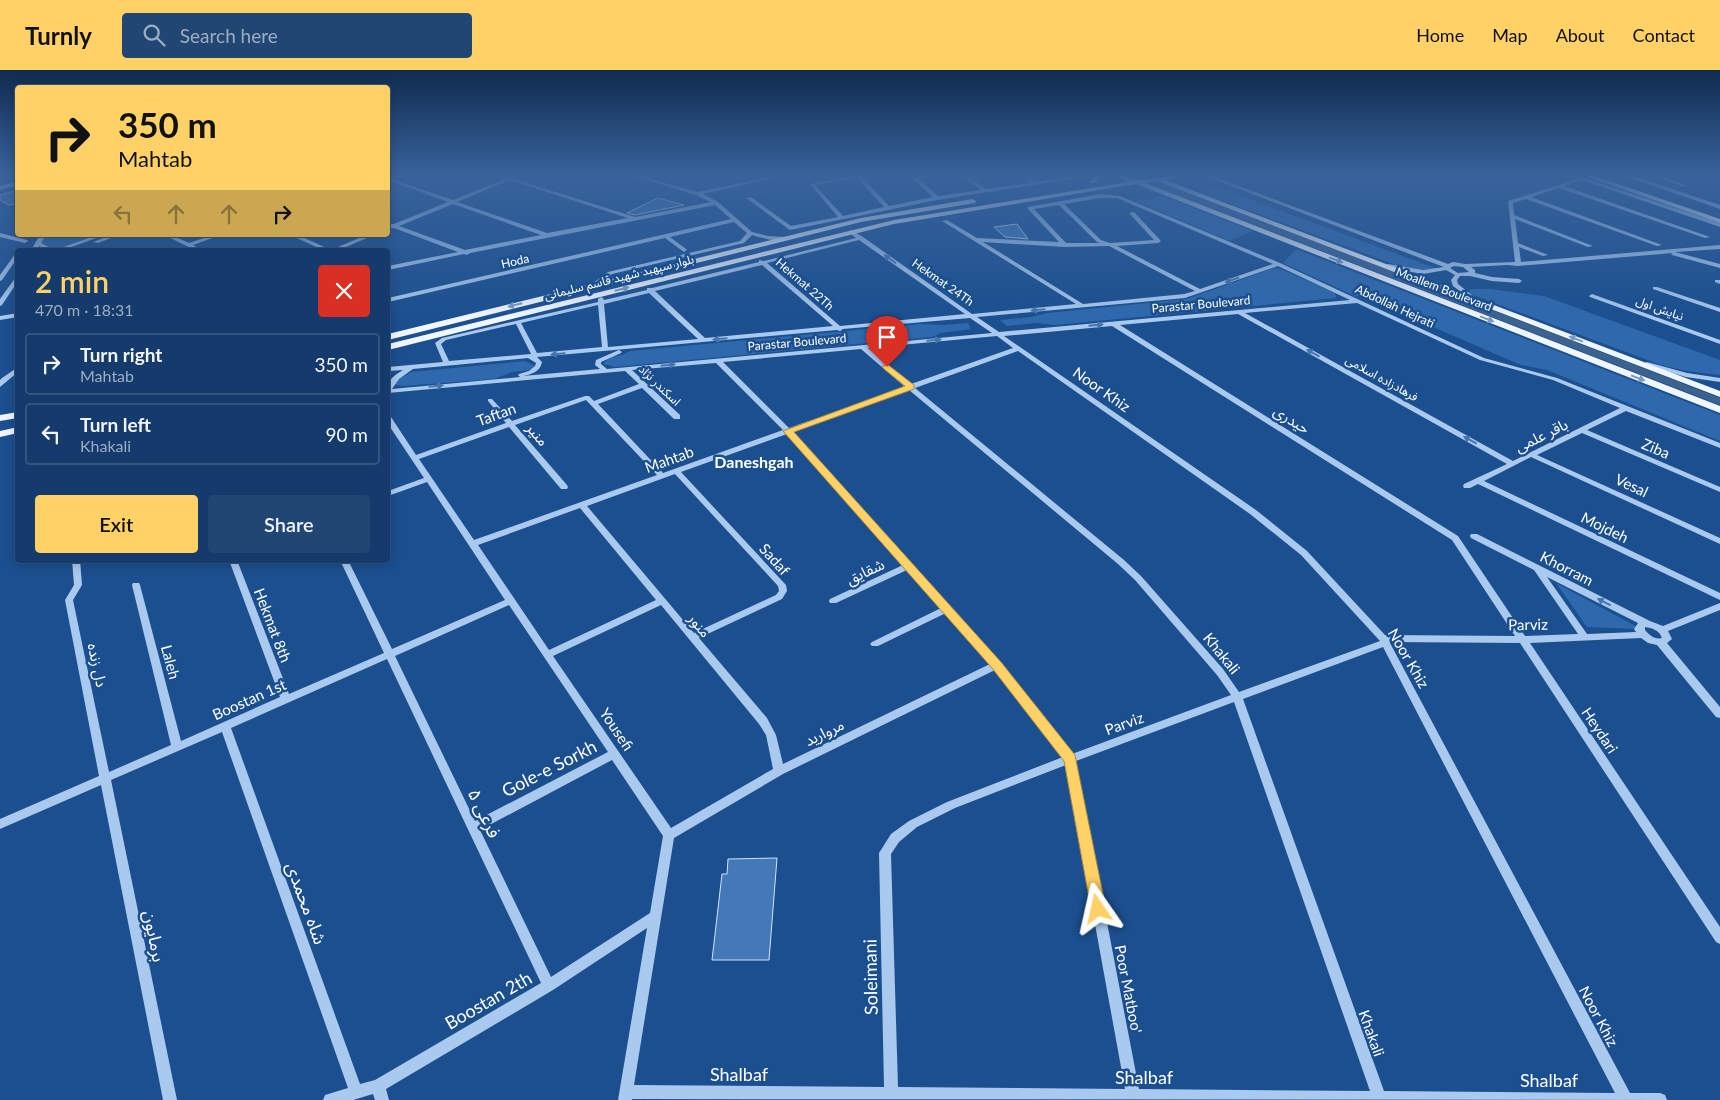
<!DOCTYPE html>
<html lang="en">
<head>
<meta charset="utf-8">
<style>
	:root { --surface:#143b6b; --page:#214673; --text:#f1f3f6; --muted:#9dadc1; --line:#33557e; --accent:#ffd166 }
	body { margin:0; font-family:Lato,"Noto Sans Arabic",sans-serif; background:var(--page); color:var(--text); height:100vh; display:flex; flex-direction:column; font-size:19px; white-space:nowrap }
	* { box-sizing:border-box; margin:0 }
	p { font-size:16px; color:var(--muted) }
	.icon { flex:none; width:28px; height:28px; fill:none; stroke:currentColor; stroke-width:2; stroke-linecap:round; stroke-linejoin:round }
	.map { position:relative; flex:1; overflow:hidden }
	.drawer { position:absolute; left:15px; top:178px; width:375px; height:315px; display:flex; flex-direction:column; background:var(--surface); border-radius:5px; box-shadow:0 2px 12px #0003,0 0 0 1px var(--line) }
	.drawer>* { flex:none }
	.top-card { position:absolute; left:15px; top:15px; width:375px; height:152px; border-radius:5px; box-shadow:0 2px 12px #0003,0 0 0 1px var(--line); background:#ffd166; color:#111; overflow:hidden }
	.pin { position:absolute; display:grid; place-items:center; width:42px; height:42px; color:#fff; margin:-51px -21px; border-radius:50% 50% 50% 0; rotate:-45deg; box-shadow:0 0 5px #0007 }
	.pin .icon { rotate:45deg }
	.me { position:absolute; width:55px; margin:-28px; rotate:349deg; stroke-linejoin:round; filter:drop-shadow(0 0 4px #0008) }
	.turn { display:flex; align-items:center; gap:18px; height:105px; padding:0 20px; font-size:22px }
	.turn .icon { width:65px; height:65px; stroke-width:2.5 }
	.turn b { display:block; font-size:35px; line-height:42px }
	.lanes { display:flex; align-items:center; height:48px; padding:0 20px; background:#0003; justify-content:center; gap:25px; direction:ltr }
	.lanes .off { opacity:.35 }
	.round { display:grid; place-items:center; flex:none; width:52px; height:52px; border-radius:5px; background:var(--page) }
	.headline { display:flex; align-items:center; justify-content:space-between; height:85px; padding:0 20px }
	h1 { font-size:30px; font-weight:600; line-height:38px; color:var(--accent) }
	.button { display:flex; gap:10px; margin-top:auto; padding:10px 20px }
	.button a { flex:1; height:58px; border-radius:5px; background:var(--accent); color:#111; font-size:20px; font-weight:600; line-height:58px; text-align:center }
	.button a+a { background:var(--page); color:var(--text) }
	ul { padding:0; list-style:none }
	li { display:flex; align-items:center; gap:15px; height:62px; margin:0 10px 8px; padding:0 10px; border:2px solid var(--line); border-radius:5px }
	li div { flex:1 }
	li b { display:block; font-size:19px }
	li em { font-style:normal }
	header { display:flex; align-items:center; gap:30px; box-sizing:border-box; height:70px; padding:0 25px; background:var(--accent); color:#111 }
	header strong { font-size:24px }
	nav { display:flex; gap:28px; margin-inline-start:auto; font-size:18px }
	.search { width:350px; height:45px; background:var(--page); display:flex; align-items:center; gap:12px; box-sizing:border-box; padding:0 18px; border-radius:5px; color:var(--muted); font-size:19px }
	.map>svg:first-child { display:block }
</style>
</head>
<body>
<header>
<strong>Turnly</strong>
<div class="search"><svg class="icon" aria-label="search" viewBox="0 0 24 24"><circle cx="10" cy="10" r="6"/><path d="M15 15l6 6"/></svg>Search here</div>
<nav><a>Home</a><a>Map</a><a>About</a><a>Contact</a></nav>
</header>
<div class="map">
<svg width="1720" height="1030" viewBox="0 0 1720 1030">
	<rect width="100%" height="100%" fill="#1b4f8f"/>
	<path fill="#2e69ad" d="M1214,116L1435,198L1436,201L1404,198L1199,122Z
		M1162,125L1253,161L1230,171L1129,128L1146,130Z
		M43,165H91L95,167L58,180H51L38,174Z
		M1296,179L1720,345V371L1547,300L1521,295L1368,229L1355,226L1283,193Z
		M1274,198L1283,200L1335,223L1336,228L1055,255L1036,253L1007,256L1000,250L1031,247L1047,243L1187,229Z
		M1471,219H1490L1544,226L1720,290V305L1686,301L1661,295L1470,224L1469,221Z
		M968,253L971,259L941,263L932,267L615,297L603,294L610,287L622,285L630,281L921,254L943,255Z
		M525,291L535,296L531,300L512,302L494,309L402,316L396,315L395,311L412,302Z
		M1556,513L1641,559L1587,557Z"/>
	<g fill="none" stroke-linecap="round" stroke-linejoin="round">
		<path fill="#3c6290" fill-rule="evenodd" d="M1162,115H1168L1720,328V335L1162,119Z"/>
	</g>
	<path fill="#4478b7" stroke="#cfe3fa" d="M18,120V133L9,135L0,130V125Z
		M658,128L684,135L635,145L627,143Z
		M1017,154L1028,169L1005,167L994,157Z
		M777,788L769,890H712L722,804H727L728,789Z"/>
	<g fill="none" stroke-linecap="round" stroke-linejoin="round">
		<path fill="#a9c9ee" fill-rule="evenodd" d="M496,105L510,107L515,105H521L514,109L635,147L711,132L696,125L630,105H637L698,122L778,105H787L703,124L718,132L752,162L768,166L785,167L788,169C777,173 763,168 752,165L744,173L612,204L594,217L589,216L608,202L740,171L747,163L734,152L670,167L686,179L687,180L684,182L665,168L388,232V228L731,149L715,135L470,183L467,185L464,184L388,200V196L458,182L394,158L388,159V156L390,154H394L448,132L388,110V108L453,130L505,109ZM510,110L628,148L547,163L457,132ZM453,134L541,165L465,180L399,156Z
			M856,105H869L862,107L889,136L933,127L909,105H914L938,126L981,120L962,105H967L986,119L1029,113L1019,105H1024L1035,112L1085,105H1097L937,130L790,160L746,128L751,127L791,156L838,147L810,114ZM857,108L884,137L843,146L815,115Z
			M1202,105H1209L1448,194L1453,192L1465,194L1515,192L1508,131L1578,109L1569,105H1576L1720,153V157L1582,110L1564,116L1710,167L1705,168L1559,118L1531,127L1662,175L1657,176L1526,129L1513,133L1514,145L1593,176L1588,177L1515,149L1518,173L1548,185L1543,186L1519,177L1521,192L1720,175V179L1675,182L1720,194V198L1672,185L1671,184L1673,183L1518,196L1507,195L1471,197L1475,200V203L1492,207L1519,209L1522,211L1519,213L1492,211L1470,206H1460L1457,210L1458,214L1478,230V232L1476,233L1453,216L1451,210L1455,205L1446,200L1423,204L1388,198L1385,196L1388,194L1423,200L1444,197ZM1454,196L1463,197L1469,202L1458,203L1450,198Z
			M1622,105H1651L1649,106H1633L1720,135V139Z
			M1653,105H1660L1687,116L1683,117Z
			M1716,105H1720V107Z
			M1100,124L1120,126L1280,193L1484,288L1557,308L1720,373V378L1626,341L1587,360L1720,417V422L1582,363L1537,385L1720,468V474L1531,387L1484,411L1720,523V530L1478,414L1470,418H1464L1463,416L1464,414L1507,394L1238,244L1120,255L1458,466L1525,566L1578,564L1534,500L1471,468L1470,466L1471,464H1477L1650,551L1663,556L1720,533V540L1668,561L1672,569L1667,573L1720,637V648L1716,647L1657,575L1648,573L1641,568L1530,573L1720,857V874L1716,872L1520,573L1390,572V573L1630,1023H1660L1665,1025L1667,1030L632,1029V1030H618L647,858L553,920L386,1019L389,1030H375L373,1024L353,1030H323L325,1025L348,1018L222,662L111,710L177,1030H163L101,715L0,759V749L99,706L65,530L74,515L72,490H80L82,515L73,530L109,702L171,675L132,515L133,513H139L140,515L181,671L280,627L229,490H237L289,624L384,583L340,490H348L392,579L505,530L427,412L388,426V421L424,408L388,354V347H391L416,385L506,353L488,331V329H492L512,351L585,326H589L594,331L639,314L625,301L388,323C386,311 393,306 403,300L388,301V297L443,292L435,273L442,268L598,232V229L601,227L603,228L604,230L647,220V218H652L759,192V190L764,191L856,168L848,162L851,160L863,167L972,244L1076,234L942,151L947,150L977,168L1059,172L1028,139V137ZM1100,128H1117L1273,194L1200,219L1117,176L1158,173L1161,171L1134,142L1129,143L1154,170L1110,173L1101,170L1064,134ZM1059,135L1097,172L1100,173H1066L1034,139ZM859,170L965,244L840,256L767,193ZM983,172L1065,177L1109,176L1195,221L1184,224L1083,234ZM762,195L833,256L705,268L655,221ZM1278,196L1350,230L999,262L977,247L1185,228ZM649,223L698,269L608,277L604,234ZM1357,233L1480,290L1553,310L1620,338L1513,391L1245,243ZM598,235L602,277L537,283L521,253ZM970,248L992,263L607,299L601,294V292L621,283L622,282L619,280L596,290L595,295L600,299L523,306C532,304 540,302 542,292L537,287L837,260L840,261L843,259ZM516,254L531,284L449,291L441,274L446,270ZM1112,256L1452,470L1515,566L1385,565L1307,481L1256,440L1004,266ZM997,266L1013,278L911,314L868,278ZM861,279L905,317L789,358L723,292ZM1018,281L1250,444L1301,485L1380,571L1239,622L1223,599L1141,506L1124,490L915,318ZM528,288L536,293L535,296L529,301L519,304L518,305L520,307L392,319L399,309L413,299ZM716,293L783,360L663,403L598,334L642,318L674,349H680V345L632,300ZM909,320L1118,494L1135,510L1217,605L1231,625L1072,684L1000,592L793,362ZM586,330L657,405L474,470L419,389L509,357L561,419H567L568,417L567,415L515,355ZM787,364L903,495L830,529L829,531L830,533H836L907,500L941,538L872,572L870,574L872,576H878L946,543L990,594L783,694L776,665L767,648L699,568L782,529L787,521L786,515L681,402ZM675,404L778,516L779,521L776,525L694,563L587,436ZM580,438L656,530L549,580L478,475ZM1547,507L1638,553L1634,559L1636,562L1587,564ZM509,535L608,682L475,751L395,586ZM661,535L759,654L766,665L773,699L671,758L553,586ZM1645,557C1652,558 1659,560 1662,568C1655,570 1649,565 1645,560ZM1383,577L1615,1023L1384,1021L1243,629ZM387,589L541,913L375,1010L360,1014L231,658ZM995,600L1063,687L947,732L909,751L891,764L879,783L884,1017L634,1015L674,768L783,704ZM1234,632L1370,1021L1139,1019L1076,691ZM612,690L663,766L650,843L551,907L480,760ZM1066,695L1125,1019L898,1017L891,784L899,772L917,757L955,738Z
			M0,163L27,170L28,171L25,173L0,167Z
			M40,165H46L41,173L54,180H47L39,176L37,180H31Z
			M97,165H105L63,180H55Z
			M111,165H119L98,173L93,172Z
			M164,165H171L189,173L213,165H221L193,175L202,180H195Z
			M290,165H298L331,180H323Z
			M366,165H374L339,180H331Z
			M18,180V187L2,210L0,211V205Z
			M18,204V211L2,235L0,236V229Z
			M1715,210H1720V214L1715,212Z
			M1653,217H1657L1720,238V242L1653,219Z
			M1592,224L1720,270V274L1590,227L1589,226Z
			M18,243V247L0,250V246Z
			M1647,292L1687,303L1720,308V312L1686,307L1645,295V293Z
			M18,297V302L0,317V310L2,308Z"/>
		<path fill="#f0f6ff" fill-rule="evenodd" d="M1095,105H1102L1095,113H1091L1090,112Z
			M1115,105C1123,105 1131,110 1139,110C1154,110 1169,105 1184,105L1165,110L1720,321V327L1157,111L1145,113L1720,336V343L1136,114L894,154L388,280V274L894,150L1128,112Z
			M1582,105H1592L1720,149V153Z
			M18,111V115L0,120V116Z
			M972,129L976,131L975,133L861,152L388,270V264L861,148Z
			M18,342V348L0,351V345Z
			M18,357V363L0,367V361Z"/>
	</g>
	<defs><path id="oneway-solid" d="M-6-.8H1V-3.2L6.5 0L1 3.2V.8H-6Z" transform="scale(1.25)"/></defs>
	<g fill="#4674ac">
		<use href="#oneway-solid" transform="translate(890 189) rotate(-145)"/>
		<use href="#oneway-solid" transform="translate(1232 210) rotate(161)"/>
		<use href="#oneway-solid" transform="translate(1038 240) rotate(175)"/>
		<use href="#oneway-solid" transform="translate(1096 255) rotate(-5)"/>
		<use href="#oneway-solid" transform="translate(720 269) rotate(175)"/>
		<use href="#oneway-solid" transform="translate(934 270) rotate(-5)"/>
		<use href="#oneway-solid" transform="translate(1313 283) rotate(-151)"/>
		<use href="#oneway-solid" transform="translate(558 284) rotate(175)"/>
		<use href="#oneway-solid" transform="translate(668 295) rotate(-5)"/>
		<use href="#oneway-solid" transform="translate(436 316) rotate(-5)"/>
		<use href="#oneway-solid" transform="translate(1470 370) rotate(-151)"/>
		<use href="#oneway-solid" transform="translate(1604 532) rotate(-153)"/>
	</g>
	<g fill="#7b9ac1">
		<use href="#oneway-solid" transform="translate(1336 190) rotate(21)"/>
		<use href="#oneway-solid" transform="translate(622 219) rotate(-14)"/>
		<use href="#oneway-solid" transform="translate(515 235) rotate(166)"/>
		<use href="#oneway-solid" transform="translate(1487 249) rotate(21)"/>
		<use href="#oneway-solid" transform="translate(1576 269) rotate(-159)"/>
		<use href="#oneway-solid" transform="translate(1638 308) rotate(21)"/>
	</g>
	<linearGradient id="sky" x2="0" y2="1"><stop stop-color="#0f2b4f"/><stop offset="0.42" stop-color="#39639b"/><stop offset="1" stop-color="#39639b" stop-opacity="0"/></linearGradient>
	<rect width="1720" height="249" fill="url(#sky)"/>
	<path fill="#ffd166" stroke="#a68842" d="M887,294L914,315V319L794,362L1001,592L1075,685L1106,839L1104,844L1098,846L1093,844L1091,839L1064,691L992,598L783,361L905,316L884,299L882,297Z"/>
	<g text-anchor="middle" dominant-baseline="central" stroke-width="5" stroke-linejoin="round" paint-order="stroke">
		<g font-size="12" fill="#fff" stroke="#1b4f8f">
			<text transform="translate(515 191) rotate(-13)">Hoda</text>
			<text transform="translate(619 207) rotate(-14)">بلوار سپهبد شهید قاسم سلیمانی</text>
			<text transform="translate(943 212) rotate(35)">Hekmat 24Th</text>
			<text transform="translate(805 214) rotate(41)">Hekmat 22Th</text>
			<text transform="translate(1444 219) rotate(21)">Moallem Boulevard</text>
			<text transform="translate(1201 234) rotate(-5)">Parastar Boulevard</text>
			<text transform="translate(1395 236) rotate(25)">Abdollah Hejrati</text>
			<text transform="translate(1660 238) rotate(20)">نیایش اول</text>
			<text transform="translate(797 272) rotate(-5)">Parastar Boulevard</text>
			<text transform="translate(1382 308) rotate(29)">فرهادزاده اسلامی</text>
			<text transform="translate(660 315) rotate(44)">اسکندر نژاد</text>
		</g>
		<g font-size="15" fill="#fff" stroke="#1b4f8f">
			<text transform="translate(1102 319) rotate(35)">Noor Khiz</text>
			<text transform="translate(496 344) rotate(-20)">Taftan</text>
			<text transform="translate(1292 349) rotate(32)">حیدری</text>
			<text transform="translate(538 364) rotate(50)">منیر</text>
			<text transform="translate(1541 365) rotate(-26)">باقر علمی</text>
			<text transform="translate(1656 378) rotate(23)">Ziba</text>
			<text transform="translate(669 389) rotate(-20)">Mahtab</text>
			<text transform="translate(1632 415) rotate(25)">Vesal</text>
			<text transform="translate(1605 457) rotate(26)">Mojdeh</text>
			<text transform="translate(775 489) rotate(48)">Sadaf</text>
			<text transform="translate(1567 498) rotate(27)">Khorram</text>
			<text transform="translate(865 501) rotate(-25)">شقایق</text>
			<text transform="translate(1528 554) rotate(-1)">Parviz</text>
			<text transform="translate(273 555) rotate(69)">Hekmat 8th</text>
			<text transform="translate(700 555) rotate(51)">منور</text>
			<text transform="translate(1222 583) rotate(51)">Khakali</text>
			<text transform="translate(1409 588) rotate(60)">Noor Khiz</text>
			<text transform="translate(171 592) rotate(75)">Laleh</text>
			<text transform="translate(98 595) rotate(78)">دل زنده</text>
			<text transform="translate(249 629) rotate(-24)">Boostan 1st</text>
			<text transform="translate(1124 653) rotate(-20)">Parviz</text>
			<text transform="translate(617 659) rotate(56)">Yousefi</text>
			<text transform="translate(1600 660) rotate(56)">Heydari</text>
			<text transform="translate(824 662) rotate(-26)">مروارید</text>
			<text transform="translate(1129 919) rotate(79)">Poor Matboo'</text>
			<text transform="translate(1599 946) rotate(62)">Noor Khiz</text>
			<text transform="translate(1372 963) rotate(70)">Khakali</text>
		</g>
		<g font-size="16" font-weight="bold" fill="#fff" stroke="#1b4f8f">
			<text x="754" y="391">Daneshgah</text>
		</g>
		<g font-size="18" fill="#fff" stroke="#1b4f8f">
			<text transform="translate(549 698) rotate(-27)">Gole-e Sorkh</text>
			<text transform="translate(485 743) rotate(64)">فرعی ۵</text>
			<text transform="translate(307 833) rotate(70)">شاه محمدی</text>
			<text transform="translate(155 866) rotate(79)">برمایون</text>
			<text transform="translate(870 907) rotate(-91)">Soleimani</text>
			<text transform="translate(488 930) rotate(-30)">Boostan 2th</text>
			<text x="739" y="1004">Shalbaf</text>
			<text x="1144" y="1007">Shalbaf</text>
			<text x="1549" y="1010">Shalbaf</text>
		</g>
	</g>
</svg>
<div class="pin" style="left:887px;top:297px;background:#d93025"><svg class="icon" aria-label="arrive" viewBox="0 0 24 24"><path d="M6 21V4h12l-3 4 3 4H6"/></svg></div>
<svg class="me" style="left:1098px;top:839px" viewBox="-20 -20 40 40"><path d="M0-17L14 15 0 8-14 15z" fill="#ffd166" stroke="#fff" stroke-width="4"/></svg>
<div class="top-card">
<div class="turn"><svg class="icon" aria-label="right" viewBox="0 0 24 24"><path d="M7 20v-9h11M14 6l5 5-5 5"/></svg><div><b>350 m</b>Mahtab</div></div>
<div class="lanes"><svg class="icon off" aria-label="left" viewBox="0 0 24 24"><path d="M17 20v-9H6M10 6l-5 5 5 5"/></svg><svg class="icon off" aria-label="ahead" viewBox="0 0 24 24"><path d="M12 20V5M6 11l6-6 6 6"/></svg><svg class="icon off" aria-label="ahead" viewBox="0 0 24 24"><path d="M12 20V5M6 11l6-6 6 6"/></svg><svg class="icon" aria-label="right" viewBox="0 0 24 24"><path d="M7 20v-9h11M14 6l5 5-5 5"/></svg></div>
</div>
<section class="drawer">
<div class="headline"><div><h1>2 min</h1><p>470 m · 18:31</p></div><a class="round" style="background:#d93025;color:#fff"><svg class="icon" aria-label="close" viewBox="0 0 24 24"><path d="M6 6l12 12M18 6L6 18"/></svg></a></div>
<ul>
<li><svg class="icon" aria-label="right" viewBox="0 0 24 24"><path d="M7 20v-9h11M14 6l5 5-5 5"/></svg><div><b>Turn right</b><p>Mahtab</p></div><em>350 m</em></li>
<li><svg class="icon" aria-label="left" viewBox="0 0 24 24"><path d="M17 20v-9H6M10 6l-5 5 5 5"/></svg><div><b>Turn left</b><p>Khakali</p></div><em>90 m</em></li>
</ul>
<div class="button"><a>Exit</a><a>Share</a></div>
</section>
</div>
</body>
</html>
